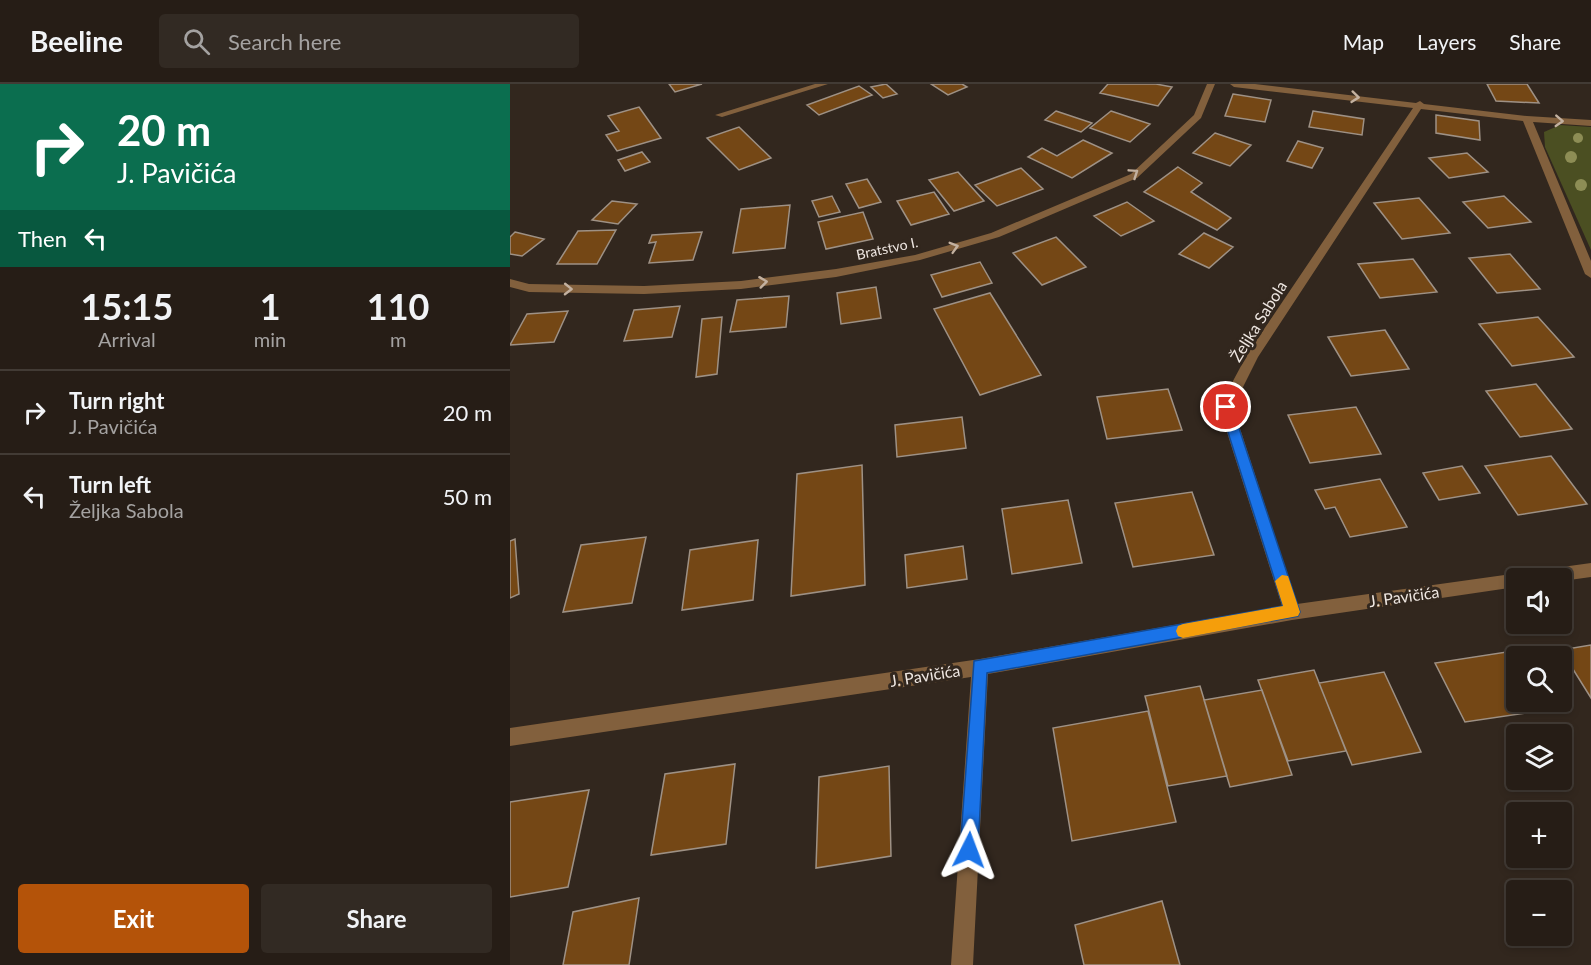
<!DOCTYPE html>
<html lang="en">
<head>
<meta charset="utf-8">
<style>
	:root { --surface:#261d16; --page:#322a23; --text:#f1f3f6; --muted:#a4a2a1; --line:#423b35; --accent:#b45309 }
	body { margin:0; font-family:Lato,sans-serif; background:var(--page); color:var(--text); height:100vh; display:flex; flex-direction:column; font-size:22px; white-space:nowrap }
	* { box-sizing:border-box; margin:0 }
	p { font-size:20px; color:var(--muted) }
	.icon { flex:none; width:33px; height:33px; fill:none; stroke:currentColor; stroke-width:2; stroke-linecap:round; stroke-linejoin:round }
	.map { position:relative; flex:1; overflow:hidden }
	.sheet { display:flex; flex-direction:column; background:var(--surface); width:510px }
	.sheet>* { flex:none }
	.hud { background:#0b6e4f; color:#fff; overflow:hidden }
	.controls { position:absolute; left:996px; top:484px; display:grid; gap:12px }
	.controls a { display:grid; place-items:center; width:66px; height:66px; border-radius:6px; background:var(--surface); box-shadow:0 3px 9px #0003,0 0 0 2px var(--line); font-size:30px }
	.pin { position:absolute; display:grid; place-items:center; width:51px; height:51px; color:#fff; margin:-26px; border:3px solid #fff; border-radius:50%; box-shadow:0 2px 6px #0007 }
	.me { position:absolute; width:66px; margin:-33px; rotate:3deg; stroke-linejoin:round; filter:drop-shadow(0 0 4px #0008) }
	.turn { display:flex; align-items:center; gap:21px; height:126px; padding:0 18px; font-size:27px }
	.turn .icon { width:78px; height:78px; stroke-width:2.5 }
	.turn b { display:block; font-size:42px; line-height:51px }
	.then { display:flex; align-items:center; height:57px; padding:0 18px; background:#0003; gap:12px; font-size:22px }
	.eta { display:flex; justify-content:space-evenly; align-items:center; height:102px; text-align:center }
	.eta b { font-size:36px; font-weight:700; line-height:42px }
	.cta { display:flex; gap:12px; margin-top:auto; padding:12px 18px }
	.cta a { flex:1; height:69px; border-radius:6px; background:var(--accent); color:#fff; font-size:24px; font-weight:700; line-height:69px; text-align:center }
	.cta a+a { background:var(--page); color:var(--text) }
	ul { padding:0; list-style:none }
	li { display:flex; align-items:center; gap:18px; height:84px; padding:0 18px; border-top:2px solid var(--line) }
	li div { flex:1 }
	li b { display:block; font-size:22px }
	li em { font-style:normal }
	header { display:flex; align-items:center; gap:36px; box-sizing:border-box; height:84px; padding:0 30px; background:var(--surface); border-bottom:2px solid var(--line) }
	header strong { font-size:28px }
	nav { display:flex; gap:33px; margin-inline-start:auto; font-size:21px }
	.search { width:420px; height:54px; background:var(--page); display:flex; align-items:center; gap:15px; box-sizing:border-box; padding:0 21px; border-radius:6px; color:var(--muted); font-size:22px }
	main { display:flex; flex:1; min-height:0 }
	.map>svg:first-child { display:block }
</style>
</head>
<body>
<header>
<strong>Beeline</strong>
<div class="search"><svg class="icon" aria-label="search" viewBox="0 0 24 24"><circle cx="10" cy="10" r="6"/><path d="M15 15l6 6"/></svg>Search here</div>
<nav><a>Map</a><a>Layers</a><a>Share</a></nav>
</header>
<main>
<section class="sheet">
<div class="hud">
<div class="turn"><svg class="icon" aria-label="right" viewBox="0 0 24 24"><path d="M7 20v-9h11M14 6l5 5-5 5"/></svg><div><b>20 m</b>J. Pavičića</div></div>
<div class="then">Then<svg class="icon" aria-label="left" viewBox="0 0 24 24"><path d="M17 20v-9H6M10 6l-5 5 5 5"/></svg></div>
</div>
<div class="eta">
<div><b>15:15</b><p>Arrival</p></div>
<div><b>1</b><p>min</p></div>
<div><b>110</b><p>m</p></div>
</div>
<ul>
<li><svg class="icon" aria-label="right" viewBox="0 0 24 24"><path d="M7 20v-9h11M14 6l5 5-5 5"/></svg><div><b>Turn right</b><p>J. Pavičića</p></div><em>20 m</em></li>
<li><svg class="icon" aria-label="left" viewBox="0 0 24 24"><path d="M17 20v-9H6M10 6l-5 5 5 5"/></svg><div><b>Turn left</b><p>Željka Sabola</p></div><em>50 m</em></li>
</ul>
<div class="cta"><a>Exit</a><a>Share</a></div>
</section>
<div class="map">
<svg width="1081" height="881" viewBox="0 0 1081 881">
	<rect width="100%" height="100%" fill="#32271e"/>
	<path fill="#4b4f22" d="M1050,41L1081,43V166L1035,63L1034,48Z"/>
	<path fill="#744715" stroke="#9e9185" stroke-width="1.5" d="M159,0H192L165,8Z
		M376,0L387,10L373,14L361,3Z
		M421,0H452L457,3L438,11Z
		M598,0H646L662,3L648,22L590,9Z
		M977,0H1017L1029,19L986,17Z
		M349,2L362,11L309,31L297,21Z
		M723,10L761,16L755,38L715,32Z
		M129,23L151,54L107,67L96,51L109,47L98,32Z
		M546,27L582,39L571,48L535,36Z
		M601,27L640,40L620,58L580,44Z
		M803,27L854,35L852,51L799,43Z
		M926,31L969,37L970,56L926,49Z
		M229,43L261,74L229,86L197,54Z
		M705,49L741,61L720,82L683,69Z
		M573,56L602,69L562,94L518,73L532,64L547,72Z
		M788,57L813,64L802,84L777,77Z
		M132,68L140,78L115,87L108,76Z
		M957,69L978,88L939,94L919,74Z
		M668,83L692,99L681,108L721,134L707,146L634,108Z
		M511,84L533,105L487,122L465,101Z
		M448,88L474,117L444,127L419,96Z
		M357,95L371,118L349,124L336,100Z
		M424,108L439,130L401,141L387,117Z
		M322,112L330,128L309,133L302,117Z
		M994,112L1021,138L978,144L953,118Z
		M909,114L940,149L892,155L864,119Z
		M102,117L127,120L108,140L82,136Z
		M617,118L644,137L611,152L584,132Z
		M280,121L275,164L223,169L231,125Z
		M353,128L363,155L316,165L308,138Z
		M106,146L87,180H47L68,147Z
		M5,148L34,155L12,172L0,170V153Z
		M192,148L183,176L139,179L146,158L139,159L142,151Z
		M694,149L723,163L699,184L669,170Z
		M546,153L576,183L532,201L503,169Z
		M1000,170L1030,205L987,209L959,174Z
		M903,175L927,208L870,214L848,180Z
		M470,178L482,199L432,213L421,191Z
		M366,203L371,234L331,240L327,209Z
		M480,209L531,291L470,311L424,225Z
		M279,212L276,243L220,248L227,216Z
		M170,222L162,253L114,257L124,226Z
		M58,227L44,258L0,261L17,230Z
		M212,233L207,290L186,293L192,235Z
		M1028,233L1064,273L1002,282L969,240Z
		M875,246L899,285L841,292L818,253Z
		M1026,300L1062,345L1010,353L976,307Z
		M658,305L672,346L597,355L587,313Z
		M846,323L871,370L800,379L778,331Z
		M452,333L456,364L387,373L385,341Z
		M1041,372L1077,420L1008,431L975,382Z
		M352,381L355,501L281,512L287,390Z
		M952,382L970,409L929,416L913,389Z
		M870,395L897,443L840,453L825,423L815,425L805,406Z
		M682,408L704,471L623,483L605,419Z
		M558,416L572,479L502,490L492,425Z
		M136,453L122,519L53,528L71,461Z
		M5,455L9,510L0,514V457Z
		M248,456L243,516L172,526L180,466Z
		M453,462L457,495L397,504L395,471Z
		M1081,561V614L1051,566Z
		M1003,567L1006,573V618H1032L1037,626L955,638L925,579Z
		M804,586L836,667L778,677L748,596Z
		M874,588L911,668L842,681L809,599Z
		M690,602L717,692L658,702L635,612Z
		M752,606L782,691L720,703L694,616Z
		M638,627L666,738L562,757L543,644Z
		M225,680L216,760L141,771L155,690Z
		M379,682L381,772L306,784L309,693Z
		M79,706L58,803L0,813V718Z
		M129,814L119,881H53L63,828Z
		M652,817L670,881H574L565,841Z"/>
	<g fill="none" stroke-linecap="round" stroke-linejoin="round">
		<path fill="#82603d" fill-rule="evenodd" d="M305,0H318L212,33L205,31Z
			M697,0H705L691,34L627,94L489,153L410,176L326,193L231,205L134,210L19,208L0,203V195L19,200L134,202L231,197L326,185L405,171L481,149L621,90L684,31Z
			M720,0H745L906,19L910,17L914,20L1017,32L1081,36V42L1023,38L1081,177V194L1075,190L1013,37L911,25L748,273L723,323L787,520L1081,479V493L1052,497V495H1006V503L782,536L478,590L463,881H441L461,593L0,662V644L470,575L772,522L709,323L738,269L903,24L724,3Z"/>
	</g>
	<g fill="#8d8d55">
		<circle cx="1068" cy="54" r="5"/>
		<circle cx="1061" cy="73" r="6"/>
		<circle cx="1071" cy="101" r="6"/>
	</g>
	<defs><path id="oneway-chevron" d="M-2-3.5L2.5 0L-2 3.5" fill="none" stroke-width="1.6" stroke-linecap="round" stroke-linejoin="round" transform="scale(1.5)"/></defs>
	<g stroke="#c3b1a0">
		<use href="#oneway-chevron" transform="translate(845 13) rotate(6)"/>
		<use href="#oneway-chevron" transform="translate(1049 37) rotate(3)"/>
		<use href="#oneway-chevron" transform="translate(624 89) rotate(-34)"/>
		<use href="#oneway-chevron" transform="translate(444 163) rotate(-16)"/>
		<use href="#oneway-chevron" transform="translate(253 198) rotate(-7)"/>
		<use href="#oneway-chevron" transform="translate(58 205) rotate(1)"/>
	</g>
	<path fill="#1a73e8" stroke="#114b97" stroke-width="1.5" d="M716,319L722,323L790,528L788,532L477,589L468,766L465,773L459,775L452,773L450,766L464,577L773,522L710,323Z"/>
	<path fill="#f59e0b" d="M772,491L778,492L790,528L788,532L673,554L668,552L666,547L668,542L673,540L773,522L765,497Z"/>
	<g text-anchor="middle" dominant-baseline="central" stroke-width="6" stroke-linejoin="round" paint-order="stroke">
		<g font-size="14" fill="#efe7e2" stroke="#32271e">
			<text transform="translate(377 164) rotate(-12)">Bratstvo I.</text>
		</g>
		<g font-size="16" fill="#efe7e2" stroke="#32271e">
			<text transform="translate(748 237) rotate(-58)">Željka Sabola</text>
			<text transform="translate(894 512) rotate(-8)">J. Pavičića</text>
			<text transform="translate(415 591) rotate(-9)">J. Pavičića</text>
		</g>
	</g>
</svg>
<div class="controls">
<a><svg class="icon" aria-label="sound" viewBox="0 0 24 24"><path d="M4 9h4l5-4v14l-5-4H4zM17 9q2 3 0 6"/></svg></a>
<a><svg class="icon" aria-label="search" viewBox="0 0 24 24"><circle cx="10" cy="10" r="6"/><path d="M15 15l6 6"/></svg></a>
<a><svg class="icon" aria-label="layers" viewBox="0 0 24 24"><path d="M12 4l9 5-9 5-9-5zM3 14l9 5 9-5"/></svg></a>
<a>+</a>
<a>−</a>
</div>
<div class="pin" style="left:716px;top:323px;background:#d93025"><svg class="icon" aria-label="arrive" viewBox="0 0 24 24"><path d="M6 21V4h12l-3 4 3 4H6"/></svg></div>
<svg class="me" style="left:459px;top:766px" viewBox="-20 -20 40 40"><path d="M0-17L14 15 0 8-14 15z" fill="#1a73e8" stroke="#fff" stroke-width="4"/></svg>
</div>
</main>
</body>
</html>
